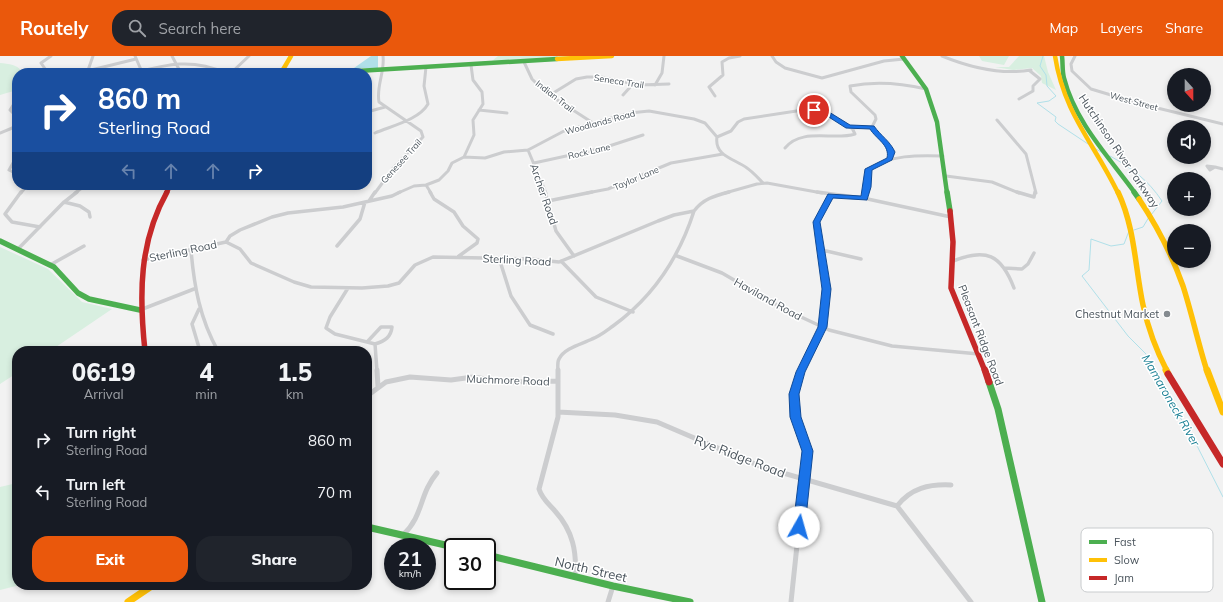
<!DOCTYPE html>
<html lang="en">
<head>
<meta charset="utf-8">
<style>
	:root { --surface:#171b24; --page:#20242c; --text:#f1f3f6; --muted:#9ea1a6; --accent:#ea580c }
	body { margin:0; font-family:Mulish,sans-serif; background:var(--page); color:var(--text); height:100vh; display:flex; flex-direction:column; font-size:15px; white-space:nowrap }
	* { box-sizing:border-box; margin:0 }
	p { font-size:13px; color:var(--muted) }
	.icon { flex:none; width:22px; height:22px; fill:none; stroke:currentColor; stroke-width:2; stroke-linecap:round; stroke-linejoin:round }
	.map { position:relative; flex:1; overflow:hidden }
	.details { position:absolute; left:12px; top:290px; width:360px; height:244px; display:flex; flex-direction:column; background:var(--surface); border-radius:16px; box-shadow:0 2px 6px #0003 }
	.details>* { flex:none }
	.banner { position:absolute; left:12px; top:12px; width:360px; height:122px; border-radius:16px; box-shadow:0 2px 6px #0003; background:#1a4fa0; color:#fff; overflow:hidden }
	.needle { width:26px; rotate:159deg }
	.buttons { position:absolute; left:1167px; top:12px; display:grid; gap:8px }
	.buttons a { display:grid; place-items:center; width:44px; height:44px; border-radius:50%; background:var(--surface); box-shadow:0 2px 6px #0003; font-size:20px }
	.speed { position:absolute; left:384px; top:482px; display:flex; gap:8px; font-size:20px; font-weight:700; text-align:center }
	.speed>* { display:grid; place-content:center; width:52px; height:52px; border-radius:50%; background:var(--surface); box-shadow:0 2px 6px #0003; line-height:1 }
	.speed small { font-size:10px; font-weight:400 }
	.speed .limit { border:2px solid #111; border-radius:6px; background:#fff; color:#111 }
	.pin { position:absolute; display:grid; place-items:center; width:34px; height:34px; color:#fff; margin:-17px; border:2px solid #fff; border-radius:50%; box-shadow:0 1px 4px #0007 }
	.me { position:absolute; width:44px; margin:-22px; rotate:7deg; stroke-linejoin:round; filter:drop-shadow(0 0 3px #0008) }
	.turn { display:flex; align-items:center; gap:14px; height:84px; padding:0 20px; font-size:18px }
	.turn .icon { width:52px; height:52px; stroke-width:2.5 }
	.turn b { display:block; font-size:28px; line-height:34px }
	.lanes { display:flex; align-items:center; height:38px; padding:0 20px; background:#0003; justify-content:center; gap:20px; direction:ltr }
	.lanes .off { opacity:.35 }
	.eta { display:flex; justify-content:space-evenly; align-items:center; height:68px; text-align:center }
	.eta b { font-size:24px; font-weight:800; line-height:28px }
	.cta { display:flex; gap:8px; margin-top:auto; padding:8px 20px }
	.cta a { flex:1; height:46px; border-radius:16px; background:var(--accent); color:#fff; font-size:16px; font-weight:800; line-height:46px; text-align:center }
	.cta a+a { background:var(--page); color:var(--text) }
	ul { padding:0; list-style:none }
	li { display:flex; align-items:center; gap:12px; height:52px; padding:0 20px }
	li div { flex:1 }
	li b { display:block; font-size:15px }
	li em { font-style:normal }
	header { display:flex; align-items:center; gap:24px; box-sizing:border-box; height:56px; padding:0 20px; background:var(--accent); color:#fff }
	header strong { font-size:19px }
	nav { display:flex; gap:22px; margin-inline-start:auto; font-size:14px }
	.search { width:280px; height:36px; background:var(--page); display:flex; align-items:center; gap:10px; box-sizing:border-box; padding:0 14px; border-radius:16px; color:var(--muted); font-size:15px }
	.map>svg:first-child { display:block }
</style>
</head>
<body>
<header>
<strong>Routely</strong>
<div class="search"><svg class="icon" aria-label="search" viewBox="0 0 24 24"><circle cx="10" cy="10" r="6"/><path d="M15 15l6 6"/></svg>Search here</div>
<nav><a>Map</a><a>Layers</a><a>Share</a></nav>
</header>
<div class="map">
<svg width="1223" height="546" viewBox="0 0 1223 546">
	<rect width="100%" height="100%" fill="#f2f2f2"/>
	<path fill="#d8efe0" d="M498,0H599L492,5Z
		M979,0H1009L1004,9L982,5Z
		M1019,0H1044L1048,16L1056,34L1042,27L1041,20L1032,12L1013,14L995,11H1009Z
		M0,7C8,8 19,8 22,17H17V34L0,39Z
		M0,191L48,213L82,246L112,253L50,295H17V317L0,328Z
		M17,427V529H20L0,534V431Z"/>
	<path fill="#b0e0e9" d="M371,0H378V12H354Z"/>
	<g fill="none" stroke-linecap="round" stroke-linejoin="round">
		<path stroke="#b0e0e9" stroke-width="1" d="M1043,0L1040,10L1046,19L1047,30L1056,40L1049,45L1037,47L1056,61L1055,65L1058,68L1088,88
			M1094,92L1103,97
			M1110,100C1132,112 1148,124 1162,145L1151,159
			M1134,174L1143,171L1149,161
			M1129,175L1124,188L1111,190L1091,183L1089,214L1082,220L1128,280L1146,298L1160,330L1192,380L1223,441"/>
		<path stroke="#cccdcf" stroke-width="3" d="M135,0L142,16
			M172,0L181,17
			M772,0L776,6L785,12L822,22L884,5L904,3
			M942,0C969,11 1002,19 1031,14
			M1075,0L1071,8L1072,15L1091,33L1141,48L1223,68
			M524,6L532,23L545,36L593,67
			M87,15L136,3
			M48,17L41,7L51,0
			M87,17L93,0
			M133,17C168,8 192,2 226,17
			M231,17L249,0
			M655,29L662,17L664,0
			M550,39L576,23L587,21H601L639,29L669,28
			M623,39L633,28
			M715,40L709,31L723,19L722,6L729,2L740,0
			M17,43L10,54L13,57L17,56
			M1019,43L1033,35V30L1040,23L1030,15
			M479,54L507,57
			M367,56L385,51
			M997,64L1026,98L1036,137
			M872,71L876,63L875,59L851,36L850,30C876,25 900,27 926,33
			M872,71L889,91L890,103
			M0,77L17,70
			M375,77C391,70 419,64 428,48L424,30L426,11
			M717,81L731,75L738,66L744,63L803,54L821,55L851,72L872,71
			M717,81C714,100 735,103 747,112C753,116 758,122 763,127
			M785,92C802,71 834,85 855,78L852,72
			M528,94L546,137
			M17,100L9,114L17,118
			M464,101L474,79L473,64L483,48L482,36L473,24L471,9
			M534,107L603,92L643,79
			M1207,110L1215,111L1210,114Z
			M1215,111L1223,113
			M946,120L992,126L1019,137
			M426,129L431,137
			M21,137L27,129
			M75,137L86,129
			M375,137L394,111L423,81L421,75L379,46C376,30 385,16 383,0
			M398,137L414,130L426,129L439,124L448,115L452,107L464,101L485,102L504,96L528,94L564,75L630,57L649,55L694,63L705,67L717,81
			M587,137L608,133L671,107L723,98
			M725,137L757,128L767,127L822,137
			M865,137L868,113C891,99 917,99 943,100"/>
		<path stroke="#cccdcf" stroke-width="3.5" d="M21,136L5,158L12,166L40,171
			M430,136L434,143L454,156L463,170L478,183L477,187L459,200
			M545,136L556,175L574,200
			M817,136L863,142L951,161
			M1017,136L1034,141L1035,136
			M864,142L865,136
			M369,145L375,136
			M548,145L592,136
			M64,146L80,150L89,156L90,161
			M226,186L230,180L240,174L272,161L288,157L343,151L392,140L400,136
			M337,190L360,163L365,146
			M18,193L63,147L77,136
			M191,194C194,230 200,263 218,295
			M822,194L861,203
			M677,200L722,217L784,253L829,274L892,290L979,298
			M499,202L511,240L530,269L553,278
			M143,204L226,186L240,193L251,207L294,226L311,231L362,232L388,230L399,227L415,209L433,201L530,203L559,206L658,165L674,159L694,155C703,143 714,140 729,136
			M561,205L596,241L633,256
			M953,205C986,192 1001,198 1014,232
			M50,209L84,190
			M1004,212L1022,213L1028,208L1034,197
			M348,232L330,261L326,272L335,278L375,288L377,315
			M199,253L192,268L200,295
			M140,254L194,233
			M368,285L381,271H392C391,281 385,285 375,288
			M558,315C558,312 557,306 559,303C564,292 582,288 592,283C600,280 606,275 613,270C653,241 679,202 694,155
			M800,315L823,271L827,233L817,166L831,139"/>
		<path stroke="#cccdcf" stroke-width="5" d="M377,314L378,331
			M558,314V361L539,433C542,443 549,448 555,455C573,475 577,496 575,521
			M367,340L386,326L410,321L451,324L473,321L505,326L558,325
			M558,356L615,359L657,366L762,411L897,450L971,546
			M897,450C911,432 929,428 951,429
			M403,479C424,459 419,438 437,417
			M608,546L613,530
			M791,546L807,395L795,361L794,338L801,314"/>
		<path stroke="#4caf50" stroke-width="4.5" d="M902,0L926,33L937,66L947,137
			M1062,0C1063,7 1062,15 1064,22C1075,66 1109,101 1135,137
			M324,17L557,3"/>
		<path stroke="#4caf50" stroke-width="5.5" d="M947,136L950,155
			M1134,136L1139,143
			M0,185L54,211L78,237L89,243L140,254"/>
		<path stroke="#4caf50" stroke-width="7" d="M989,326L998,353L1042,546
			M367,471L454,491
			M487,499L613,530L690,546"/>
		<path stroke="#ffc107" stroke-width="4.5" d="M1055,0C1064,58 1094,87 1118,137
			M557,3L612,0
			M281,17L291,0"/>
		<path stroke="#ffc107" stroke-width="5.5" d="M1118,136C1135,172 1135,211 1143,249C1148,272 1156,294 1167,315
			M1139,143C1157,170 1172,199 1183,230C1192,258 1198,287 1207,315"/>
		<path stroke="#ffc107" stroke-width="7" d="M1166,314L1168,318
			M1207,314L1223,356
			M128,546L153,529"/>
		<path stroke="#c62828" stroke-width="4.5" d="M166,137L171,129"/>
		<path stroke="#c62828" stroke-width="5.5" d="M950,155L953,186L951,232L985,315
			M145,295C139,239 139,186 167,136"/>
		<path stroke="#c62828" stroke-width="7" d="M985,314L989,326
			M1168,318L1223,408"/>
	</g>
	<path fill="#1a73e8" stroke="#114b97" d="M814,52L829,56L850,69L874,70C881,80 890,85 895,96L892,104L872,114L871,131L867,144L833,142L820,166L831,233L827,271L805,316L799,338L801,361L813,395L805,471L803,474L799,476L795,474L793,471L802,395L790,361L789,338L796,316L818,271L822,233L813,166L828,138L861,140L865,113L887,102C890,89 876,83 870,73L846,72L824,58L811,55L810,54Z"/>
	<circle fill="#858b90" stroke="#fff" stroke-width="1.5" cx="1167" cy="258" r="4"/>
	<g text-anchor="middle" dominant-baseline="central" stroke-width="3" stroke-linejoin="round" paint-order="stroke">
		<g font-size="9" fill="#4a545c" stroke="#fff">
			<text transform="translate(619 25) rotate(9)">Seneca Trail</text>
			<text transform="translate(555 40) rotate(38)">Indian Trail</text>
			<text transform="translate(1134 45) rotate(15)">West Street</text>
			<text transform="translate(600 66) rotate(-15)">Woodlands Road</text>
			<text transform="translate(589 95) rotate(-13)">Rock Lane</text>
			<text transform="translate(401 105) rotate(-48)">Genesee Trail</text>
			<text transform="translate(636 122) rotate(-23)">Taylor Lane</text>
		</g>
		<g font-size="11" fill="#4a545c" stroke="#fff">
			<text transform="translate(1119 95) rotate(56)">Hutchinson River Parkway</text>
			<text transform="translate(544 138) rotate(71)">Archer Road</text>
			<text transform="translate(183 195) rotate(-12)">Sterling Road</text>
			<text transform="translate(517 204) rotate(3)">Sterling Road</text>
			<text transform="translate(768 243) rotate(29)">Haviland Road</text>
			<text transform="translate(981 279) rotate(69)">Pleasant Ridge Road</text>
			<text transform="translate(508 324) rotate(2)">Muchmore Road</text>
		</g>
		<g font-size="11" fill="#4a545c" stroke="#fff" text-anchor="end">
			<text x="1159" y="258">Chestnut Market</text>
		</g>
		<g font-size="12" font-style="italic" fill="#177e93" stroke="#fff">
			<text transform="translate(1171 344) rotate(60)">Mamaroneck River</text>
		</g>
		<g font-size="13" fill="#4a545c" stroke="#fff">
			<text transform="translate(740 400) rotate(21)">Rye Ridge Road</text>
			<text transform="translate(591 513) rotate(13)">North Street</text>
		</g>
	</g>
	<rect x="1081" y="472" width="132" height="64" rx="6" fill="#fff" stroke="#c9ccce" stroke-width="1"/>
	<rect x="1089" y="484" width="18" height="4" fill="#4caf50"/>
	<rect x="1089" y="502" width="18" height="4" fill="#ffc107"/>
	<rect x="1089" y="520" width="18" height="4" fill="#c62828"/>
	<g font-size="11" fill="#4a545c">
		<text x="1114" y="490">Fast</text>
		<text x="1114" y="508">Slow</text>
		<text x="1114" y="526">Jam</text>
	</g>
</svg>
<div class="buttons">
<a><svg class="needle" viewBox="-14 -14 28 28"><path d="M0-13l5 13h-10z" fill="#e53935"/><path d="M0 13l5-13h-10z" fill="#9ea1a6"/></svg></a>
<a><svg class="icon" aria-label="sound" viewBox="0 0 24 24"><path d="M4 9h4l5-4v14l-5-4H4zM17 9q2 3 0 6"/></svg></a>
<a>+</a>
<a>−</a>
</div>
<div class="speed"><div>21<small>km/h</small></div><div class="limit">30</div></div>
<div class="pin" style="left:814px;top:54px;background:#d93025"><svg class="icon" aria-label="arrive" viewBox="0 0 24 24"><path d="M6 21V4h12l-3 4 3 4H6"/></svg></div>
<svg class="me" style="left:799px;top:471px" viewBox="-20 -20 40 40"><circle r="19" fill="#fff"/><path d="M0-13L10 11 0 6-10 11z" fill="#1a73e8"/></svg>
<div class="banner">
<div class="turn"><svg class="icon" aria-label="right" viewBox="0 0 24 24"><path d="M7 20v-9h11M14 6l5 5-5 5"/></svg><div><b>860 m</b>Sterling Road</div></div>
<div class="lanes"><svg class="icon off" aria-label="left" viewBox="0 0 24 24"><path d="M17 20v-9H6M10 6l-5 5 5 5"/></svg><svg class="icon off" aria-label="ahead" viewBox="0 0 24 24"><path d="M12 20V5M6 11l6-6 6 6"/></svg><svg class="icon off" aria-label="ahead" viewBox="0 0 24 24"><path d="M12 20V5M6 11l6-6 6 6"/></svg><svg class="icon" aria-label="right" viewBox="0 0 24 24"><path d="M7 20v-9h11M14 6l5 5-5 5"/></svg></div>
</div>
<section class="details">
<div class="eta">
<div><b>06:19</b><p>Arrival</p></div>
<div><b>4</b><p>min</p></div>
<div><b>1.5</b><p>km</p></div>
</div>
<ul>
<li><svg class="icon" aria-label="right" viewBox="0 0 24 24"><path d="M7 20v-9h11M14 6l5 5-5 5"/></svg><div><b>Turn right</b><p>Sterling Road</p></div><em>860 m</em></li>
<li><svg class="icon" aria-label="left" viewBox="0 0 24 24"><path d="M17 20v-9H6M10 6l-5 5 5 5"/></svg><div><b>Turn left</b><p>Sterling Road</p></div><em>70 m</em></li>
</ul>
<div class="cta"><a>Exit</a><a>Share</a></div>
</section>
</div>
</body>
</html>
